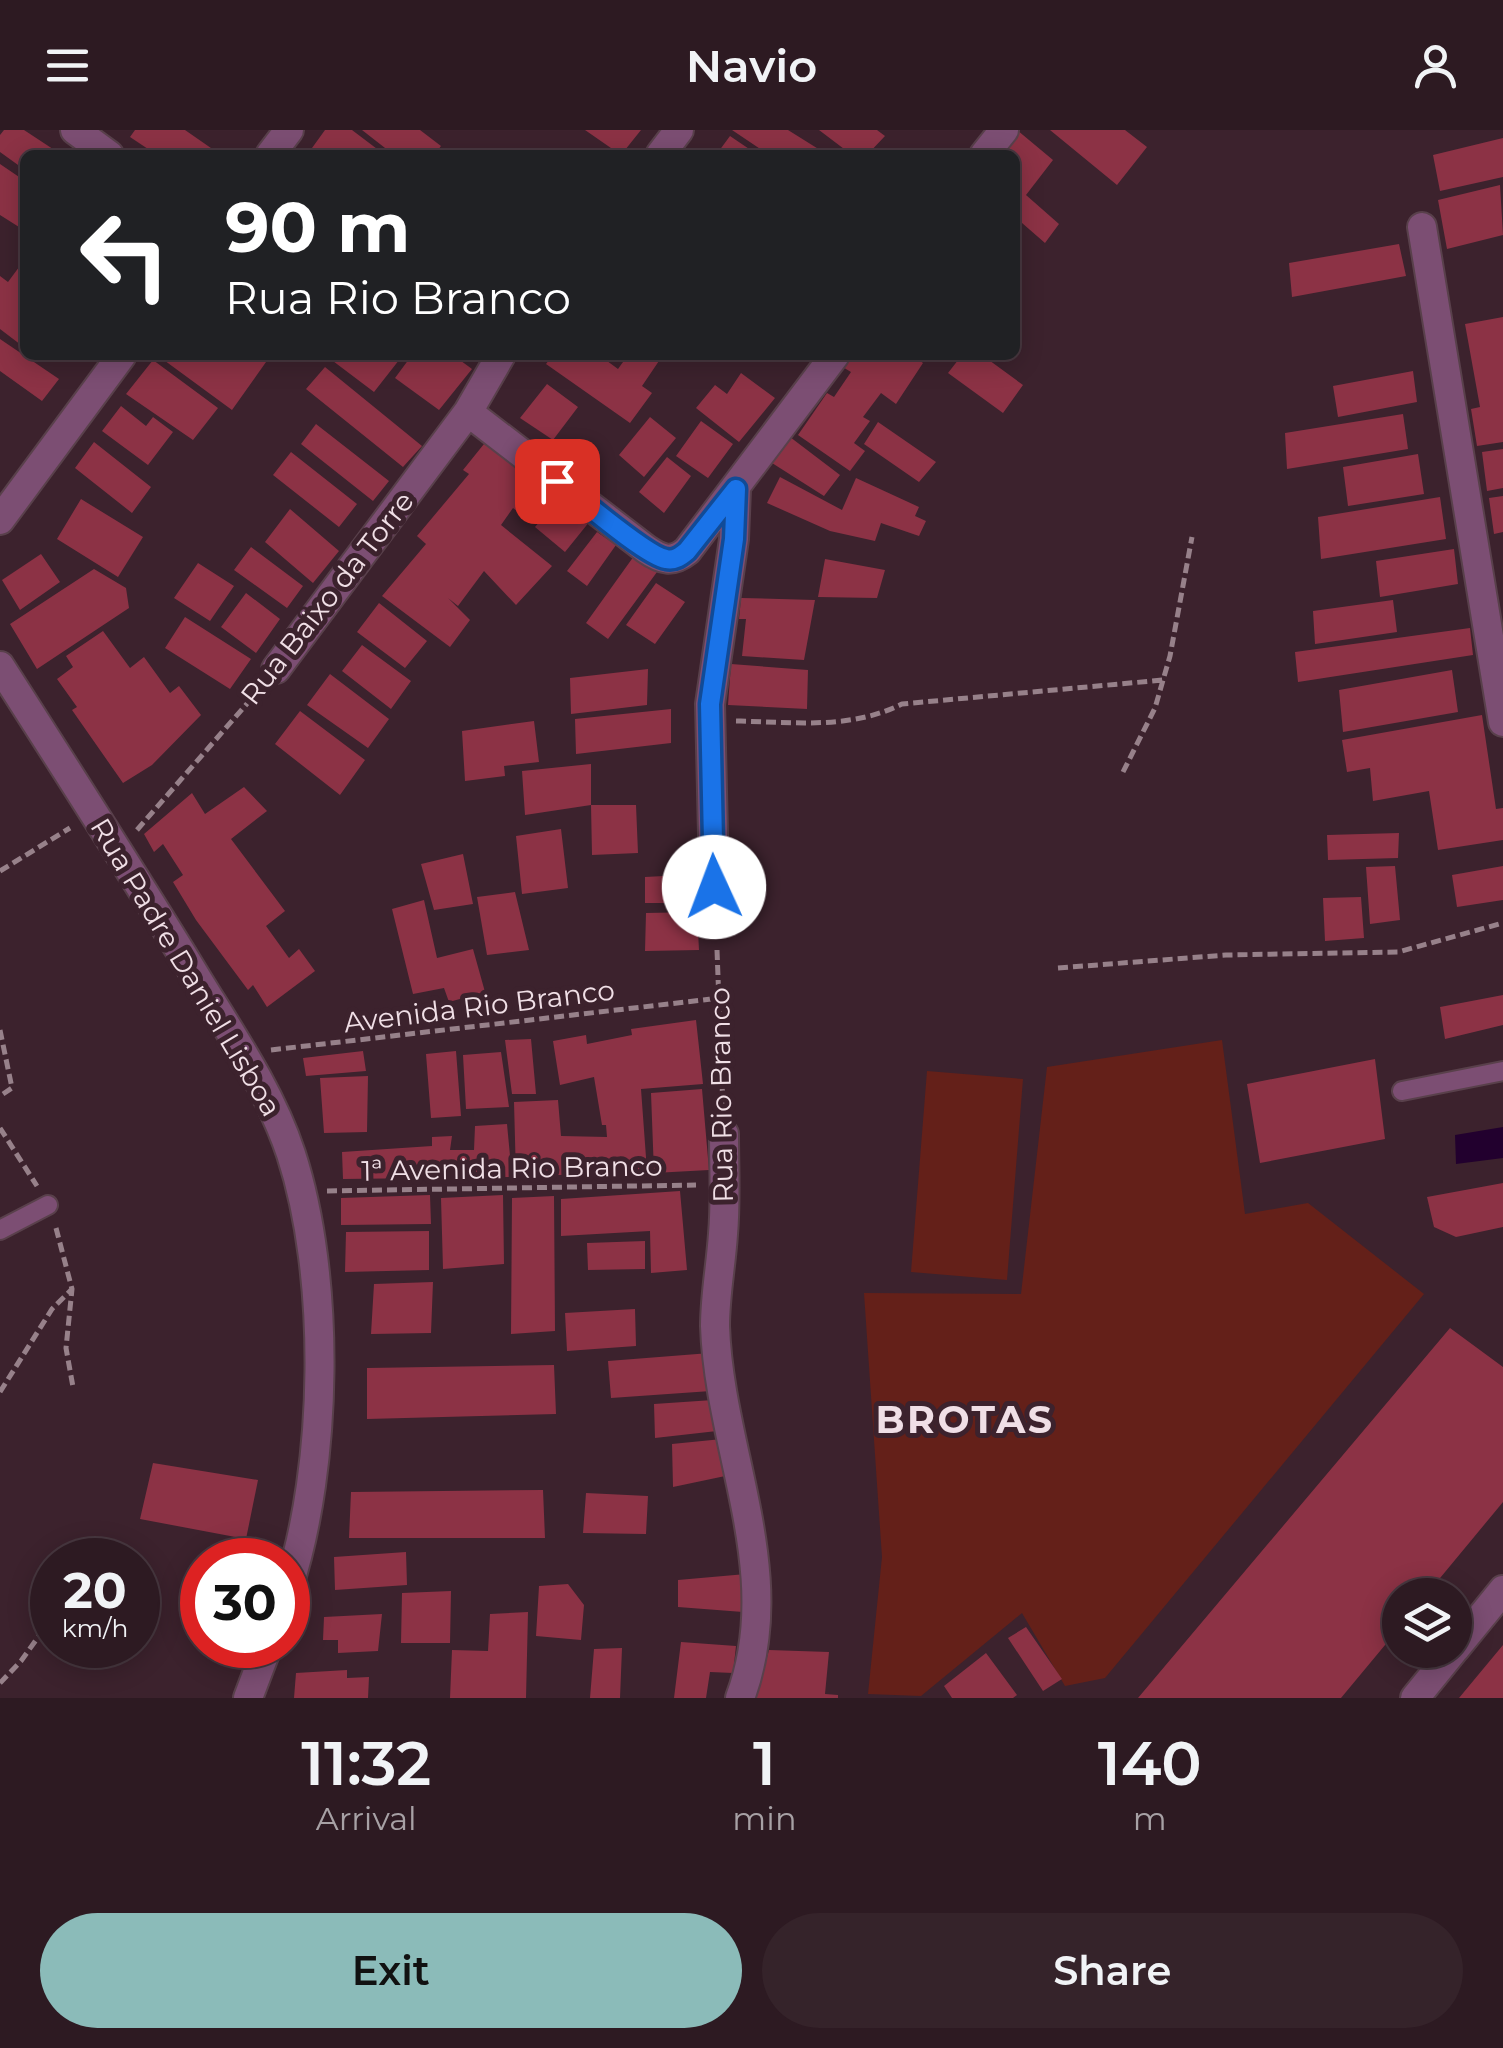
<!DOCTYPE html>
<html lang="en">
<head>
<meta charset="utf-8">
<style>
	:root { --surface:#2d1a22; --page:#35232a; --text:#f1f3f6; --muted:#a7a1a5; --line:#483840; --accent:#8bbbb9 }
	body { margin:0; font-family:Montserrat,sans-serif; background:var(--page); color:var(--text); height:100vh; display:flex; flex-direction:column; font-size:38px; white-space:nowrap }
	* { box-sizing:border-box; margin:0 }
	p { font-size:32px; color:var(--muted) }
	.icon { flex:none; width:55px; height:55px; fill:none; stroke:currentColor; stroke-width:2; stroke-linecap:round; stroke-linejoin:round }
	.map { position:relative; height:1568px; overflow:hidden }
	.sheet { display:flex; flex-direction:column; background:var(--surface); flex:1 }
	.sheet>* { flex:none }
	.guide { position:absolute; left:20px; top:20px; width:1000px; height:210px; border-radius:15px; box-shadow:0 5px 25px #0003,0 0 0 2px var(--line); background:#202124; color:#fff; overflow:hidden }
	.tools { position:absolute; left:1382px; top:1448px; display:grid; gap:20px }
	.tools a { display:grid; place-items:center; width:90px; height:90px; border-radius:50%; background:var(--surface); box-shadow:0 5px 25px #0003,0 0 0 2px var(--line); font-size:50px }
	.speed { position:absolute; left:30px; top:1408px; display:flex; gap:20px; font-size:50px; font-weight:700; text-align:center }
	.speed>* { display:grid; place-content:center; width:130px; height:130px; border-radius:50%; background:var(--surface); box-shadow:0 5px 25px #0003,0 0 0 2px var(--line); line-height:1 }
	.speed small { font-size:25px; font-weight:400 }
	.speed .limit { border:15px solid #d22; background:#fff; color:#111 }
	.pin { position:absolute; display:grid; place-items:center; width:85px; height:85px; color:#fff; margin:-42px; border-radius:20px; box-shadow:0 5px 15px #0006 }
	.me { position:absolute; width:110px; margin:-55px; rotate:358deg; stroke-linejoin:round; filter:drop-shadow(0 0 8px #0008) }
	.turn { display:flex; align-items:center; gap:35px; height:210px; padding:0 40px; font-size:45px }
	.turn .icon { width:130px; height:130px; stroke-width:2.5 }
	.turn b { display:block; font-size:70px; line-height:85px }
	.eta { display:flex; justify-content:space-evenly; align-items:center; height:170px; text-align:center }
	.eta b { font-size:60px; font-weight:600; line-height:70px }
	.button { display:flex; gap:20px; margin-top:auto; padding:20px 40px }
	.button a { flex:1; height:115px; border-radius:60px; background:var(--accent); color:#111; font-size:40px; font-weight:600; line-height:115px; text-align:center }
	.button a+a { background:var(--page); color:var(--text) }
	header { display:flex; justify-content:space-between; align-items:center; height:130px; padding:0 40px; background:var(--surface); font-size:45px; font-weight:600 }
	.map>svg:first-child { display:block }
</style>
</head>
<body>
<header><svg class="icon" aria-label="menu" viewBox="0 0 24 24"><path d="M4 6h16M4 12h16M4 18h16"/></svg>Navio<svg class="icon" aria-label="person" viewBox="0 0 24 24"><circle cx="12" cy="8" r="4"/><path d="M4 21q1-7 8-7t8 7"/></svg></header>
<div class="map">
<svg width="1503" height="1568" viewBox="0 0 1503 1568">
	<rect width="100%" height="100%" fill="#3c222d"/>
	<path fill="#642019" d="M1222,910L1245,1084L1308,1073L1424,1164L1105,1548L1065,1556L1022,1483L921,1566L868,1564L882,1427L864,1163L1021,1164L1047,937Z
		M927,941L1023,949L1007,1150L911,1142Z"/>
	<path fill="#22002e" d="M1503,997V1028L1456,1034L1455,1005Z"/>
	<path fill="#8c3245" d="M4,0H24L62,25H25V40L0,22V5Z
		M135,0H185L221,25H157L130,7Z
		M325,0H352L385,25H321L312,18Z
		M362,0H420L441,16L434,25H394Z
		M585,0H641L621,25Z
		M732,0H788L828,25H769Z
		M819,0H877L885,6L867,25H852Z
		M1017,0L1053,30L1026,65L1059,94L1045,113L1015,87V25H998Z
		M1050,0H1125L1147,17L1117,55Z
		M730,6L758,25H716Z
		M1503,8V47L1440,61L1433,25Z
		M0,34L25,51V88L19,97L0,85Z
		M1500,55L1503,105L1447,119L1438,70Z
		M1399,114L1406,146L1292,167L1289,133Z
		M25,129V218L0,199V146L8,152Z
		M1503,187V312L1477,316L1471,279L1480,277L1465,194Z
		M0,209L59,249L42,271L0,241Z
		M157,225H271L232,280Z
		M325,225H403L374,262Z
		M412,225H453L472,239L439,280L395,248Z
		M553,225H599L618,239L628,225H663L642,256L652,263L630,293L546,234Z
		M848,225H924L919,230L923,233L896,274L881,263L863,287L870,291L854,313L865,321L850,341L798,305L827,263L834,267L851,242L841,236Z
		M962,225H982L1023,255L1003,283L948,243Z
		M153,230L218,278L193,310L126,264Z
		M325,237L422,316L403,337L306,259Z
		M1413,241L1417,272L1338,287L1333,256Z
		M741,243L775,268L739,312L696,278L715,255L727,264Z
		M547,254L578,277L553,310L520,288Z
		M121,276L146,296L153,287L173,302L148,335L102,301Z
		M1403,284L1408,319L1287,339L1285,303Z
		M650,287L676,308L644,347L619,325Z
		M701,291L733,314L708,348L676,326Z
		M878,292L936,332L919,352L864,314Z
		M316,294L389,351L373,371L301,314Z
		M790,307L840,345L824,366L772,333Z
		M488,309L542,350L518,382L513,378L501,395L552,436L516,475L484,441L458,476L448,468L470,490L450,517L382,466L426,414L417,406L469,344L463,340Z
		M94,312L151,357L132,383L75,338Z
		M1503,319V358L1487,361L1482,322Z
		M291,322L357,374L339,397L273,345Z
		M1418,324L1424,364L1348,376L1343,337Z
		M667,327L691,346L664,383L639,362Z
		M780,347L842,380L856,348L919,377L915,386L926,391L919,406L881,393L875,411L830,401L767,373Z
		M1503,366V402L1494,404L1489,368Z
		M561,367L590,391L565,422L535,397Z
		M1440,367L1446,409L1321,429L1318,387Z
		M81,369L143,407L118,447L57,409Z
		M290,379L339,421L313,453L265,412Z
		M597,402L616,415L587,456L567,441Z
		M251,417L303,456L287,478L234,440Z
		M1454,419L1458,454L1380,467L1376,431Z
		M41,424L60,452L20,480L2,450Z
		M634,426L657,442L608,509L586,493Z
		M825,429L885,440L877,468L818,467Z
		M198,433L234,456L210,491L174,468Z
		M94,439L126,458L129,478L37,539L10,494Z
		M656,453L685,472L655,514L626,495Z
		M246,463L280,489L256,523L221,497Z
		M741,468L815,470L804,530L742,526L746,489H739Z
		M1393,470L1397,502L1315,514L1313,481Z
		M379,473L427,511L405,538L357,502Z
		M185,487L251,529L230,559L165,518Z
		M1470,498L1473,525L1298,552L1295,522Z
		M103,501L130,538L144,527L170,563L179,556L201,585L152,635L123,653L72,580L77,577L57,549L73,537L66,526Z
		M362,515L411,551L391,579L342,541Z
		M731,534L808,540L807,579L728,575Z
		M648,539L647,575L571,584L570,548Z
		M1452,540L1458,582L1343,602L1339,560Z
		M330,544L389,589L368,618L307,575Z
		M671,579V613L576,624L575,589Z
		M300,581L365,630L340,665L275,614Z
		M1482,585L1496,679L1503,678V710L1438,720L1429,661L1373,671L1370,638L1347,642L1342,610Z
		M534,591L539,632L504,636L505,646L465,651L462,601Z
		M591,634V675L525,685L522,641Z
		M244,657L267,681L231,709L285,781L266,796L289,828L299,819L315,841L267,877L253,855L248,860L196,790L173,752L183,745L163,714L154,722L144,704L192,663L205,684Z
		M591,675H636L638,723L592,725Z
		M561,699L568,758L522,764L516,706Z
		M1399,703L1398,728L1328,730L1327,705Z
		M463,724L473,774L434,780L421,734Z
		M1395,736L1400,790L1370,794L1366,737Z
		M1503,736V770L1457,777L1452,745Z
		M701,744V773H645V747Z
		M515,762L529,820L487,825L477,767Z
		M1361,767L1364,808L1325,811L1323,768Z
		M424,770L437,828L473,819L485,862L449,872L444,858L413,864L392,779Z
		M697,782L699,820L645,821L646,783Z
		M1503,865V895L1445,909L1440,877Z
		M696,890L703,954L641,959L647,1041L516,1047L514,972L558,970L561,1006L607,1007L606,995H602L594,947L560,955L553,911L586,905L587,914L632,905L631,899Z
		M531,909L536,964H512L505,910Z
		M363,921L366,941L306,946L303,928Z
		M456,921L461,986L431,988L426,924Z
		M501,922L509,977L466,979L463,925Z
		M1375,929L1385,1009L1260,1033L1247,954Z
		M368,946L367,1002L324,1003L320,948Z
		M702,959L709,1040L654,1043L651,963Z
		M507,994L512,1047L343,1049L342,1022L432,1016V1007L452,1006L450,1020H474L475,996Z
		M1503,1053V1097L1456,1107L1434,1097L1427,1067Z
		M680,1061L687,1140L651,1143L650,1101L561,1106V1069Z
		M430,1065L431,1094L341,1095V1068Z
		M503,1065L504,1134L443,1139L441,1068Z
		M554,1066L555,1201L511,1204L512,1068Z
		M429,1101V1140L345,1142L346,1102Z
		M645,1111V1139L588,1140L587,1113Z
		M433,1152L431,1203L371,1204L374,1154Z
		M635,1179L636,1216L567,1221L565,1183Z
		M1450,1198L1503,1237V1372L1426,1465H1400V1497L1341,1568H1138Z
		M710,1223L711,1261L611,1268L608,1231Z
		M554,1235L556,1284L367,1289V1238Z
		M713,1270L717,1301L655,1308L654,1274Z
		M722,1309L730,1345L673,1357L672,1314Z
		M153,1333L258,1350L246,1409L140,1389Z
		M543,1360L545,1408H349L351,1362Z
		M586,1363L648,1366L646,1404L583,1403Z
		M406,1422L407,1455L335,1460L334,1427Z
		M746,1444L743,1482L678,1477V1450Z
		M568,1454L584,1475L581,1510L536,1506L539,1456Z
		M451,1461L450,1513H401L402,1463Z
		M528,1482L526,1568H450L452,1520L488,1521L490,1484Z
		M382,1484L378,1521L338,1523V1510H323L324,1487Z
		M1026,1497L1062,1549L1043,1561L1008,1508Z
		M681,1512L736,1516L733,1543L710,1542L706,1568H674Z
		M1503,1515V1568H1459Z
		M622,1518L620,1568H590L594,1519Z
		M769,1520L829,1522L825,1564L838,1565V1568H756Z
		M986,1523L1017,1565L1013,1568H952L944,1556Z
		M347,1540V1548L369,1547L368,1568H294L296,1543Z"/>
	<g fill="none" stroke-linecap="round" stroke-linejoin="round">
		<g stroke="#59404b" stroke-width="22">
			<path id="service" d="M1402,961L1503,941
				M0,1100L48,1075"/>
		</g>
		<g stroke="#59404b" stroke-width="32">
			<path id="minor" d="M75,0L109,25
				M270,25L289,0
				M660,25L679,0
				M984,25L1004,0
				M1422,97L1503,592
				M468,282L646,419C662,430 672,433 687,421L835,225
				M0,390L122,225
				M0,536C64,636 128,736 190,837C226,897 269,957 291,1024C331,1147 328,1335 288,1458
				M276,539L468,282L501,225
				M715,792L710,574L734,409L736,359
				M724,1004C724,1037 726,1071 723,1104C721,1135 715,1165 715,1196C719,1320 787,1444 740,1568
				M1455,1519L1503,1460
				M248,1568L268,1515
				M1415,1568L1454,1520"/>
		</g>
		<path stroke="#97818a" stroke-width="5" stroke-dasharray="10 5" stroke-linecap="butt" d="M736,591C793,592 850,600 902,574L1163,550
			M1123,642L1155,578L1170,526L1192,407
			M137,700L258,561
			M0,741L70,698
			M717,820L723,979
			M1058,838L1226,825L1398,822L1503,793
			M0,900L12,958L0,966
			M271,920L720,868
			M0,998L37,1056
			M327,1061L696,1055
			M56,1098L72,1159L66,1218L73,1257
			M0,1262L52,1179L72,1159
			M0,1553L21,1531L49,1492"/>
		<use href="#service" stroke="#7c4e73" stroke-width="18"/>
		<use href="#minor" stroke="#7c4e73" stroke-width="28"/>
	</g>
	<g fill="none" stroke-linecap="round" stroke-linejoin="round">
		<g stroke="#114b97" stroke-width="25">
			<path id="route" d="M557,351C577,366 646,426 666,429C675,431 681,426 687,421L736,359L734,409L710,574L714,757"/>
		</g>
		<use href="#route" stroke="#1a73e8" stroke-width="18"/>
	</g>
	<g text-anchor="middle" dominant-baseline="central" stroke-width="10" stroke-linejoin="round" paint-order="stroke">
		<g font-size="28" fill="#f0dfe6" stroke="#3c222d">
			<text transform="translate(327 468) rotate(-52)">Rua Baixo da Torre</text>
			<text transform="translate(186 837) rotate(59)">Rua Padre Daniel Lisboa</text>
			<text transform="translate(479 876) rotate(-7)">Avenida Rio Branco</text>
			<text transform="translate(721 965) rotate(-91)">Rua Rio Branco</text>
			<text transform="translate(512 1038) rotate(-1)">1ª Avenida Rio Branco</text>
		</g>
		<g font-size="38" font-weight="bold" letter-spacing="2.5" fill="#f0dfe6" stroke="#3c222d">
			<text x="965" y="1289">BROTAS</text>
		</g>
	</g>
</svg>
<div class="tools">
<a><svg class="icon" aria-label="layers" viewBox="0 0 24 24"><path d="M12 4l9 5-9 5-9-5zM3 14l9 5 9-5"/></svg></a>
</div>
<div class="speed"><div>20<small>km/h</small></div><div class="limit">30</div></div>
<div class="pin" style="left:557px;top:351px;background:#d93025"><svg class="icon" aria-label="arrive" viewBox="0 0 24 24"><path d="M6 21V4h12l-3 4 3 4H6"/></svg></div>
<svg class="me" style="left:714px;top:757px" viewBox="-20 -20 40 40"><circle r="19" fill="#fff"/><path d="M0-13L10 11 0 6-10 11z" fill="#1a73e8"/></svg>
<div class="guide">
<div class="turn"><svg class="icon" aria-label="left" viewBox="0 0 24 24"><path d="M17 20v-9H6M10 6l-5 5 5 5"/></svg><div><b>90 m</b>Rua Rio Branco</div></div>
</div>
</div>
<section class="sheet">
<div class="eta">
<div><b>11:32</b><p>Arrival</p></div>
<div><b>1</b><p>min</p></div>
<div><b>140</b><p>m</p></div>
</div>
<div class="button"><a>Exit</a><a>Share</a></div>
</section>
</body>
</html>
